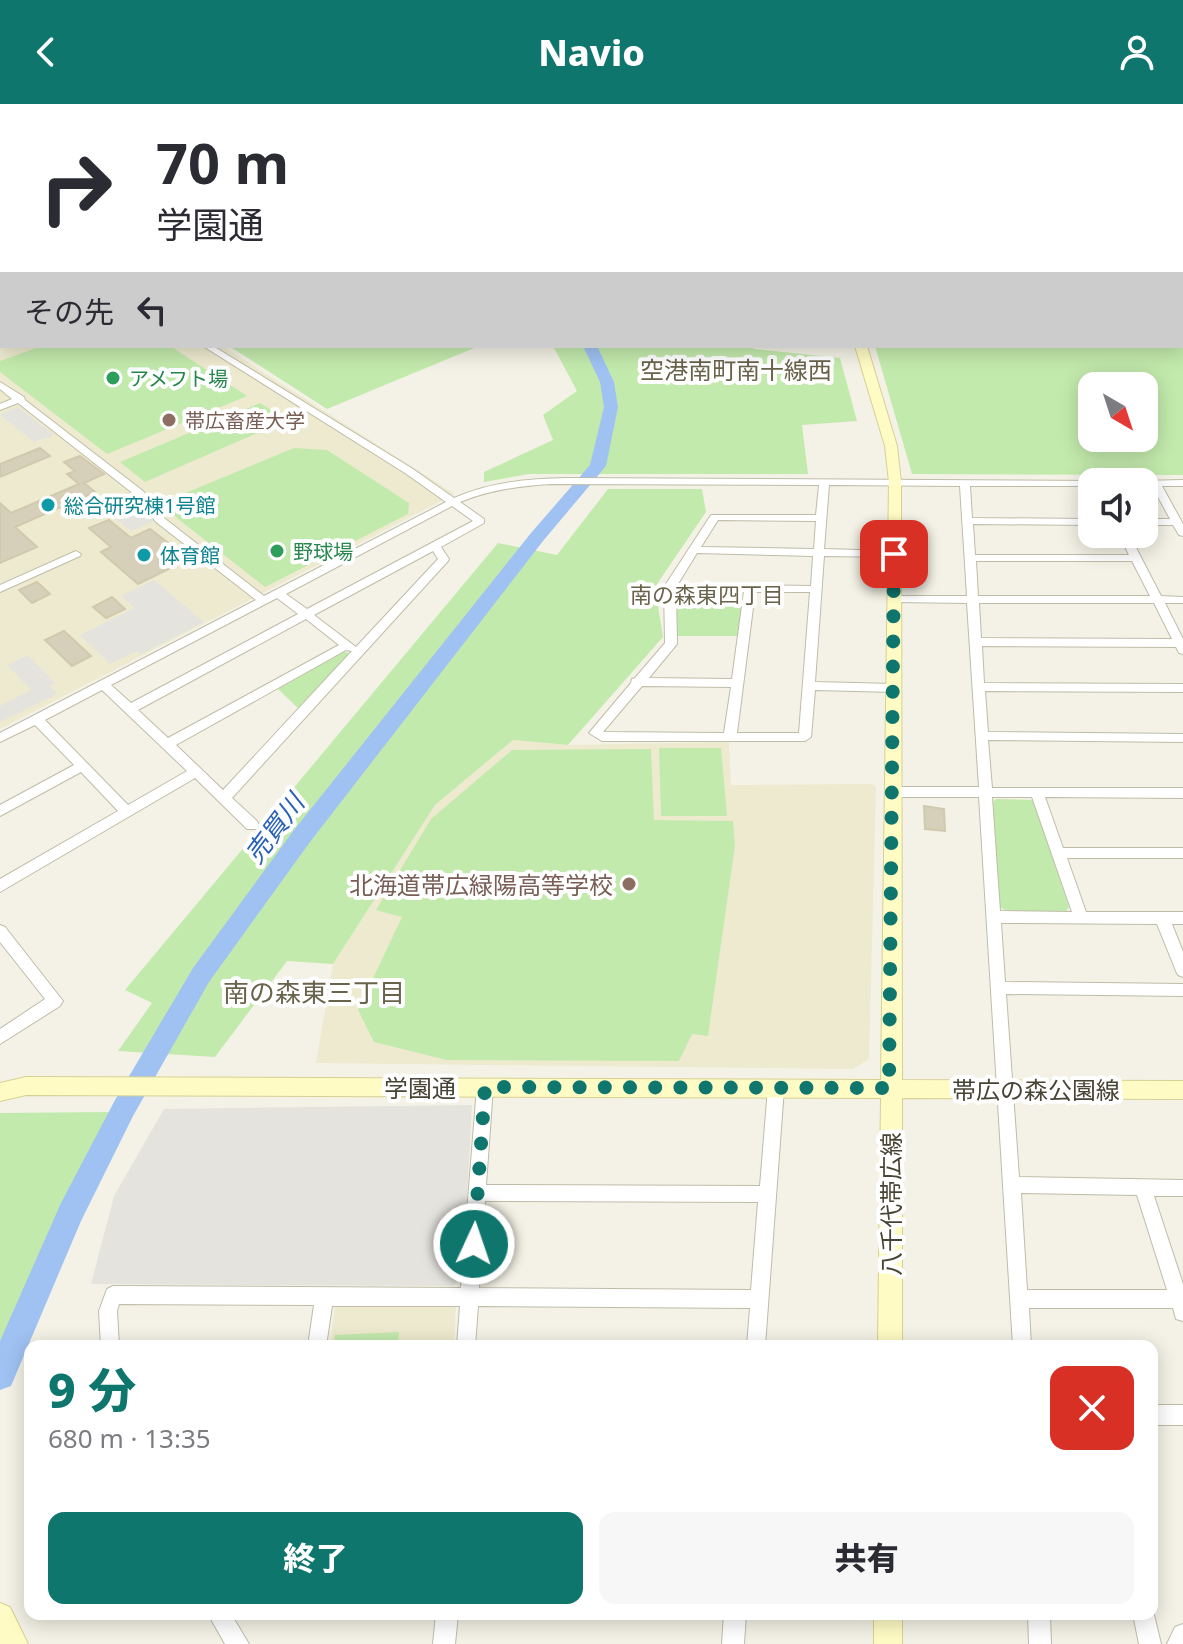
<!DOCTYPE html>
<html lang="ja">
<head>
<meta charset="utf-8">
<style>
	:root { --surface:#fff; --page:#f7f7f7; --text:#2b2b33; --muted:#7c7c81; --accent:#0f766e }
	body { margin:0; font-family:"Noto Sans","Noto Sans JP",sans-serif; background:var(--page); color:var(--text); height:100vh; display:flex; flex-direction:column; font-size:30px; white-space:nowrap }
	* { box-sizing:border-box; margin:0 }
	p { font-size:26px; color:var(--muted) }
	.icon { flex:none; width:44px; height:44px; fill:none; stroke:currentColor; stroke-width:2; stroke-linecap:round; stroke-linejoin:round }
	.map { position:relative; flex:1; overflow:hidden }
	.sheet { position:absolute; left:24px; top:1236px; width:1134px; height:280px; display:flex; flex-direction:column; background:var(--surface); border-radius:16px; box-shadow:0 4px 20px #0003 }
	.sheet>* { flex:none }
	.guide { position:absolute; left:0px; top:0px; width:1184px; height:244px; box-shadow:0 4px 20px #0003; background:#fff; color:var(--text); overflow:hidden }
	.needle { width:52px; rotate:141deg }
	.tools { position:absolute; left:1078px; top:268px; display:grid; gap:16px }
	.tools a { display:grid; place-items:center; width:80px; height:80px; border-radius:16px; background:var(--surface); box-shadow:0 4px 20px #0003; font-size:40px }
	.pin { position:absolute; display:grid; place-items:center; width:68px; height:68px; color:#fff; margin:-34px; border-radius:16px; box-shadow:0 4px 12px #0006 }
	.me { position:absolute; width:88px; margin:-44px; rotate:3deg; stroke-linejoin:round; filter:drop-shadow(0 0 6px #0008) }
	.turn { display:flex; align-items:center; gap:28px; height:168px; padding:0 24px; font-size:36px }
	.turn .icon { width:104px; height:104px; stroke-width:2.5 }
	.turn b { display:block; font-size:56px; line-height:68px }
	.then { display:flex; align-items:center; height:76px; padding:0 24px; background:#0003; gap:16px; font-size:30px }
	.round { display:grid; place-items:center; flex:none; width:84px; height:84px; border-radius:16px; background:var(--page) }
	.overview { display:flex; align-items:center; justify-content:space-between; height:136px; padding:0 24px }
	h1 { font-size:48px; font-weight:800; line-height:60px; color:var(--accent) }
	.button { display:flex; gap:16px; margin-top:auto; padding:16px 24px }
	.button a { flex:1; height:92px; border-radius:16px; background:var(--accent); color:#fff; font-size:32px; font-weight:800; line-height:92px; text-align:center }
	.button a+a { background:var(--page); color:var(--text) }
	header { display:flex; justify-content:space-between; align-items:center; height:104px; padding:0 24px; background:var(--accent); color:#fff; font-size:36px; font-weight:800 }
	.map>svg:first-child { display:block }
</style>
</head>
<body>
<header><svg class="icon" aria-label="back" viewBox="0 0 24 24"><path d="M15 5l-7 7 7 7"/></svg>Navio<svg class="icon" aria-label="person" viewBox="0 0 24 24"><circle cx="12" cy="8" r="4"/><path d="M4 21q1-7 8-7t8 7"/></svg></header>
<div class="map">
<svg width="1183" height="1540" viewBox="0 0 1183 1540">
	<rect width="100%" height="100%" fill="#f4f2e6"/>
	<path fill="#edeacf" d="M0,103L2,242H222L455,390L0,625Z
		M513,636L568,641L729,638L731,681L872,680L876,683L869,955L853,965L316,959L333,860L435,701Z
		M456,1200L454,1242H330L335,1202Z"/>
	<path fill="#c3eaad" fill-rule="evenodd" d="M1183,207V371L912,370L875,242H1182ZM1092,282H1144V334H1092Z
		M42,242H170L247,292L107,350L0,268V257Z
		M229,242H479L327,305Z
		M553,242H752L754,245L840,254L857,317L802,321L808,370H529L484,378V368L553,336L543,311L577,287Z
		M260,299L287,316L145,378L120,358Z
		M294,344L327,346L409,399L408,410L265,483L173,411L183,390Z
		M608,385H702L706,408L655,483L663,533L568,641L513,636L435,701L333,860L287,857L215,953L118,947L152,899L125,886L498,439L557,451Z
		M738,488L744,493L738,532H677L675,492L680,489Z
		M342,548H347L350,553L300,606L277,584Z
		M659,644H721L727,712H661Z
		M651,645L654,716L733,717L735,741L708,932L692,930L679,957L447,956L374,938L358,906L402,813L376,806L431,715L512,646Z
		M996,695L1033,696L1069,803L1065,809H1009L999,802L992,698Z
		M109,1008L0,1241V1009Z
		M399,1228L398,1242H334L335,1231Z"/>
	<path fill="#e4e3de" d="M18,303L54,331L34,338L0,311Z
		M131,399L154,417L131,427L108,409Z
		M154,476L204,518L141,550L137,547L110,560L80,531L135,504L121,492Z
		M28,551L55,579L50,582L57,590L0,618V602L31,586L7,561Z
		M472,1001L463,1172L453,1182L91,1180L114,1092L164,1005Z"/>
	<g fill="none" stroke-linecap="round" stroke-linejoin="round">
		<path stroke="#9fc2f3" stroke-width="2" d="M566,0L570,2"/>
		<path fill="#9fc2f3" fill-rule="evenodd" d="M426,0H436L437,2H427Z
			M1085,0H1095L1097,2H1087Z
			M1182,36H1183V43H1182Z
			M583,242H597L614,278L618,303L606,362L543,437L310,738L209,878L133,1012L81,1117L11,1282L0,1286V1237L61,1099L115,996L193,864L294,726L531,429L590,361L604,303L600,278Z"/>
	</g>
	<path fill="#d6d0bb" stroke="#d1c9ae" stroke-width="2" d="M40,344L50,352L0,373V360Z
		M80,352L104,370L84,379L95,388L15,423L37,443L0,459V399L11,409L79,380L67,370L75,367L64,358Z
		M109,416L131,434L150,425L189,455L138,480L101,448L111,443L89,424Z
		M37,478L50,490L32,499L19,486Z
		M112,493L125,505L106,514L93,503Z
		M64,527L91,552L72,562L45,536Z
		M924,702L944,705L945,727L925,725Z"/>
	<g fill="none" stroke-linecap="round" stroke-linejoin="round">
		<g stroke="#bfbca8" stroke-width="2">
			<path id="street" d="M935,0H941L942,2H936Z
				M1183,1V6H1182L1180,2Z
				M1182,20H1183V24H1182Z
				M1182,32H1183V37H1182Z
				M2,37V41L0,42V38Z
				M1182,87H1183V91H1182Z
				M0,115H2V120H0Z
				M203,242H213L413,365L454,394C490,378 527,375 566,374L1096,377L1092,378V382H970L972,414L1092,415V421L973,420L975,451H1129L1119,430H1129L1161,492L1183,493V499H1165L1183,535V550L1179,549L1176,543L982,542L984,579L1183,580V588L985,587L988,628L1183,630V638L988,636L992,684H1183V694L1045,693L1063,744H1183V754H1067L1086,808H1183V820H1172L1183,848V873L1178,871L1176,867L1157,820L1001,819L1005,878L1183,880V892L1006,890L1019,1073L1183,1076V1092H1154L1183,1180V1217L1176,1215L1173,1204H1029L1031,1242H1013L979,693H893L886,688L893,683H979L967,499L894,498L888,495L894,492H967L960,382L829,381L824,445L894,447L899,450L894,453L824,452L815,578L894,580L900,584L894,588L815,586L811,633L805,637H602L589,629L631,579L632,575L635,574L665,539L664,483L711,411H816L819,381L551,380C519,382 490,386 460,398L484,415V419L441,443L449,455L448,457L232,694L257,717L259,721L257,725H247L195,674L0,788V775L118,707L81,668L0,712V701L74,661L35,621L0,638V629L256,496L156,418L135,391L18,299L0,306V300L12,295L0,285V278L24,293L25,296L143,387L164,414L264,492L446,398L405,369ZM452,402L473,417L307,505L286,490ZM718,416L816,417L814,445L701,443ZM433,447L438,455L356,543L314,511ZM697,449L813,452L811,482L678,480ZM976,457H1132L1150,492H978ZM676,486L744,487L732,575L649,574L677,540ZM755,488H810L799,629H737ZM277,494L298,510L131,599L111,581ZM979,499H1154L1172,535L981,534ZM306,515L339,541L168,634L138,606ZM346,546L352,547L223,686L176,641ZM642,582L731,583L724,629L603,628ZM102,586L187,667L128,701L45,616ZM992,693H1032L1072,808L1000,807ZM1021,1089L1137,1091L1167,1186H1027Z
				M1183,376V382H1162L1183,420V432L1179,431L1173,421H1144V415H1170L1152,382H1144V378L1140,377Z
				M76,447L81,450L80,452L0,488V481Z
				M0,821L5,823L63,897L60,902L0,940V925L45,895L0,838Z
				M485,976L491,978L493,983L486,1081L760,1082L768,984L770,979L776,977L782,979L784,984L765,1242H747L750,1204L478,1202L475,1242H457L460,1202H332L326,1242H308L314,1201L119,1200L117,1207L119,1242H101L99,1207L107,1185L113,1182L461,1184L477,983L479,978ZM485,1097L758,1098L751,1186L479,1184Z
				M1152,1301H1183V1321H1152Z
				M1152,1503L1161,1540H1139L1133,1510H1152Z
				M208,1510H231L249,1540H225Z
				M436,1510H458L455,1540H433Z
				M724,1510H746L744,1540H722Z
				M1028,1510H1050L1051,1540H1029Z
				M1183,1520V1540H1167L1175,1523Z"/>
		</g>
		<g stroke="#d6d093" stroke-width="2">
			<path id="secondary" d="M782,0H790L791,2H783Z
				M855,242H867L897,342L901,378L902,976L1183,977V995L902,994V1242H878L881,994L26,991L0,997V979L26,973L881,976L889,378L885,342Z
				M0,1499L10,1503L28,1540H0Z
				M874,1510H902V1540H874Z"/>
		</g>
		<use href="#street" fill="#fff" fill-rule="evenodd"/>
		<use href="#secondary" fill="#fffbc4" fill-rule="evenodd"/>
	</g>
	<g fill="none" stroke-linecap="round" stroke-linejoin="round">
		<path stroke="#0f766e" stroke-width="14" stroke-dasharray="0 25.2" d="M474,1140L485,983L889,984L894,450"/>
	</g>
	<g fill="#2e9e5b" stroke="#fff" stroke-width="3">
		<circle cx="113" cy="274" r="8"/>
		<circle cx="277" cy="447" r="8"/>
	</g>
	<g fill="#8d6e63" stroke="#fff" stroke-width="3">
		<circle cx="169" cy="316" r="8"/>
		<circle cx="629" cy="780" r="8"/>
	</g>
	<g fill="#0f9aa8" stroke="#fff" stroke-width="3">
		<circle cx="48" cy="401" r="8"/>
		<circle cx="144" cy="451" r="8"/>
	</g>
	<g text-anchor="middle" dominant-baseline="central" stroke-width="8" stroke-linejoin="round" paint-order="stroke">
		<g font-size="20" fill="#27864d" stroke="#fff" text-anchor="start">
			<text x="129" y="274">アメフト場</text>
			<text x="293" y="447">野球場</text>
		</g>
		<g font-size="20" fill="#785e54" stroke="#fff" text-anchor="start">
			<text x="185" y="316">帯広畜産大学</text>
		</g>
		<g font-size="20" fill="#0d838f" stroke="#fff" text-anchor="start">
			<text x="64" y="401">総合研究棟1号館</text>
			<text x="160" y="451">体育館</text>
		</g>
		<g font-size="22" fill="#6a634b" stroke="#fff">
			<text x="707" y="490">南の森東四丁目</text>
		</g>
		<g font-size="24" fill="#6a634b" stroke="#fff">
			<text x="736" y="265">空港南町南十線西</text>
		</g>
		<g font-size="24" fill="#785e54" stroke="#fff" text-anchor="end">
			<text x="613" y="780">北海道帯広緑陽高等学校</text>
		</g>
		<g font-size="24" fill="#474335" stroke="#fff">
			<text x="420" y="983">学園通</text>
			<text x="1036" y="985">帯広の森公園線</text>
			<text transform="translate(890 1100) rotate(-90)">八千代帯広線</text>
		</g>
		<g font-size="26" font-style="italic" fill="#2961b7" stroke="#fff">
			<text transform="translate(274 724) rotate(-53)">売買川</text>
		</g>
		<g font-size="26" fill="#6a634b" stroke="#fff">
			<text x="314" y="888">南の森東三丁目</text>
		</g>
	</g>
</svg>
<div class="tools">
<a><svg class="needle" viewBox="-14 -14 28 28"><path d="M0-13l5 13h-10z" fill="#e53935"/><path d="M0 13l5-13h-10z" fill="#7c7c81"/></svg></a>
<a><svg class="icon" aria-label="sound" viewBox="0 0 24 24"><path d="M4 9h4l5-4v14l-5-4H4zM17 9q2 3 0 6"/></svg></a>
</div>
<div class="pin" style="left:894px;top:450px;background:#d93025"><svg class="icon" aria-label="arrive" viewBox="0 0 24 24"><path d="M6 21V4h12l-3 4 3 4H6"/></svg></div>
<svg class="me" style="left:474px;top:1140px" viewBox="-20 -20 40 40"><circle r="17" fill="#0f766e" stroke="#fff" stroke-width="3"/><path d="M0-11L8 9 0 5-8 9z" fill="#fff"/></svg>
<div class="guide">
<div class="turn"><svg class="icon" aria-label="right" viewBox="0 0 24 24"><path d="M7 20v-9h11M14 6l5 5-5 5"/></svg><div><b>70 m</b>学園通</div></div>
<div class="then">その先<svg class="icon" aria-label="left" viewBox="0 0 24 24"><path d="M17 20v-9H6M10 6l-5 5 5 5"/></svg></div>
</div>
<section class="sheet">
<div class="overview"><div><h1>9 分</h1><p>680 m · 13:35</p></div><a class="round" style="background:#d93025;color:#fff"><svg class="icon" aria-label="close" viewBox="0 0 24 24"><path d="M6 6l12 12M18 6L6 18"/></svg></a></div>
<div class="button"><a>終了</a><a>共有</a></div>
</section>
</div>
</body>
</html>
